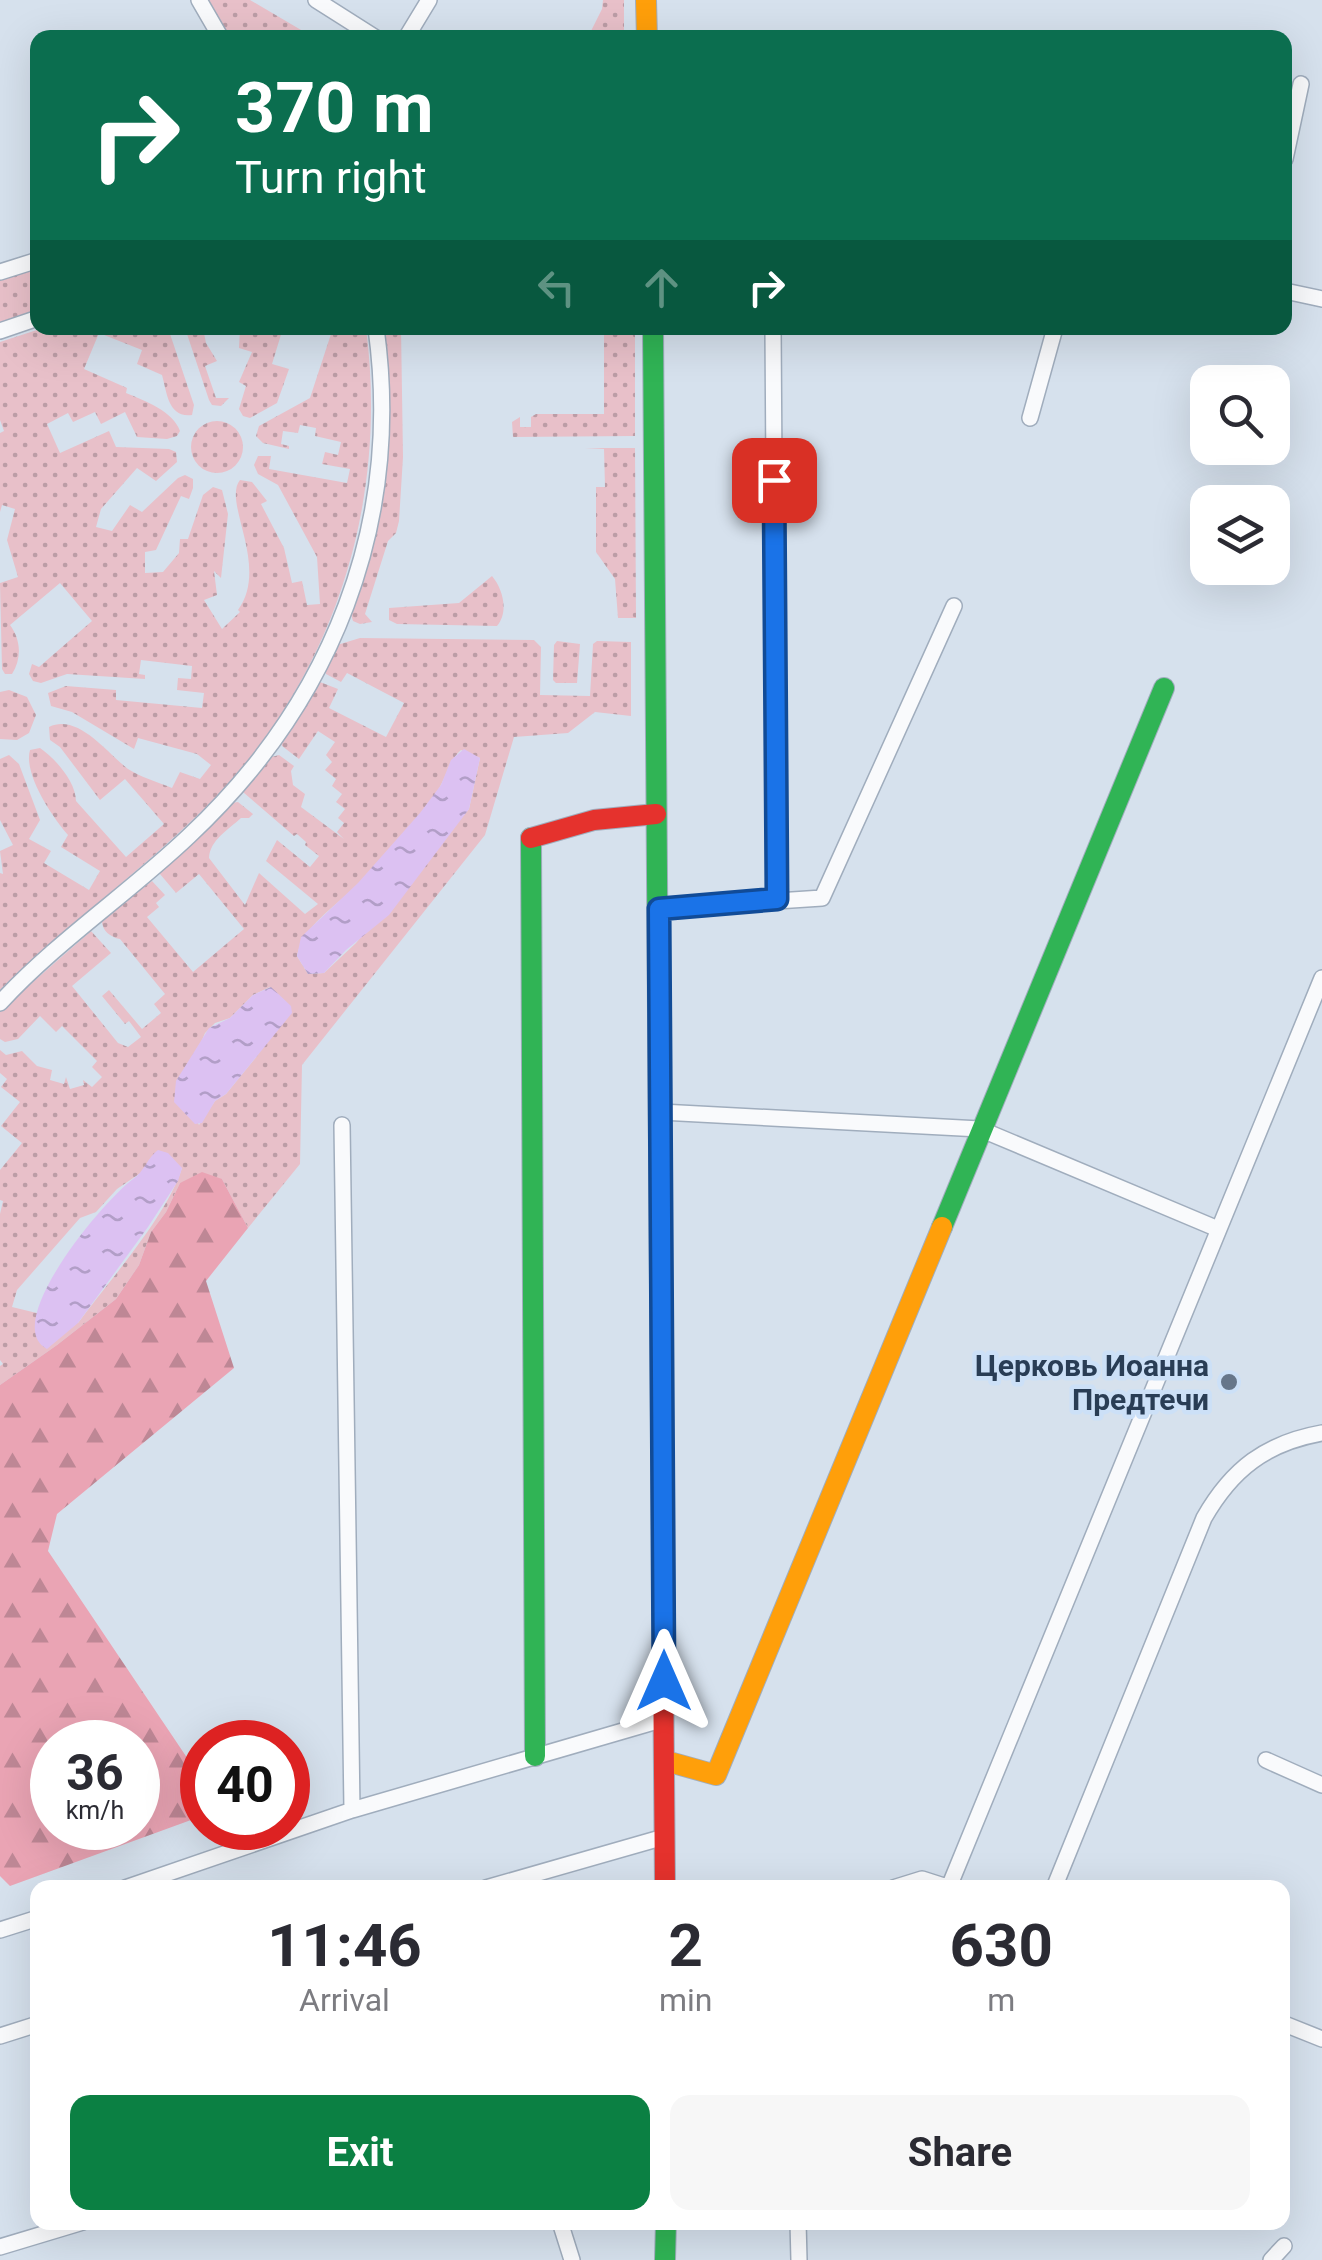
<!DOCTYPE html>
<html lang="en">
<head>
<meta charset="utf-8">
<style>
	:root { --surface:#fff; --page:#f7f7f7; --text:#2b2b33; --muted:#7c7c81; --accent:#0b8043 }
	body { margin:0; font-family:Roboto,sans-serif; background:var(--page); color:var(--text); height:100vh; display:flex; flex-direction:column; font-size:38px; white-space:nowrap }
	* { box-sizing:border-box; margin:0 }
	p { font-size:32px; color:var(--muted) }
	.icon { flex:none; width:55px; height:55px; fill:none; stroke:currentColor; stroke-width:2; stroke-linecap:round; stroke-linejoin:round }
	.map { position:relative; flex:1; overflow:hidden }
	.panel { position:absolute; left:30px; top:1880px; width:1260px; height:350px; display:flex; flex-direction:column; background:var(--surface); border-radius:20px; box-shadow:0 10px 40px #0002 }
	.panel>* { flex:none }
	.banner { position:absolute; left:30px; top:30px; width:1262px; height:305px; border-radius:20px; box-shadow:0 10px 40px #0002; background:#0b6e4f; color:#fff; overflow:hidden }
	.controls { position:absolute; left:1190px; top:365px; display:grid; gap:20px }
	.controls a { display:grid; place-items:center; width:100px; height:100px; border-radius:20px; background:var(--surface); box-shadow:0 10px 40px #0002; font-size:50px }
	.speed { position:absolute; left:30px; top:1720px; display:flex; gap:20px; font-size:50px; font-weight:700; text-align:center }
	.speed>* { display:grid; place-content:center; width:130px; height:130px; border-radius:50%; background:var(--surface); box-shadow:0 10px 40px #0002; line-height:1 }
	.speed small { font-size:25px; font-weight:400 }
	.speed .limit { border:15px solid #d22; background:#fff; color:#111 }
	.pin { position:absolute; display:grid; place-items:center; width:85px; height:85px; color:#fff; margin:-42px; border-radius:20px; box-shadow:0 5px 15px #0006 }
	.me { position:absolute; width:110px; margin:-55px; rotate:0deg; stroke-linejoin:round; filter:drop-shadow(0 0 8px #0008) }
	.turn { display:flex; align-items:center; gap:35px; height:210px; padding:0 40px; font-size:45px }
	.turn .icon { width:130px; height:130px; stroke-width:2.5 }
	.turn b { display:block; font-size:70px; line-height:85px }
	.lanes { display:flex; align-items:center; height:95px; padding:0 40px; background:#0003; justify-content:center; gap:50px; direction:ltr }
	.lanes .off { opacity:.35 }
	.eta { display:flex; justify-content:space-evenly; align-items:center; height:170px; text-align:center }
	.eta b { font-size:60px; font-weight:700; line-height:70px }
	.button { display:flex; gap:20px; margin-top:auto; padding:20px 40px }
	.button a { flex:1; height:115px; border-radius:20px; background:var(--accent); color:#fff; font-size:40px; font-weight:700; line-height:115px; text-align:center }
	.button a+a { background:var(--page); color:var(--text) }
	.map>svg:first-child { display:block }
</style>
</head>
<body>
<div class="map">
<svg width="1322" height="2260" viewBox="0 0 1322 2260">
	<defs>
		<pattern id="grass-dots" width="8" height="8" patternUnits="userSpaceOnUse" patternTransform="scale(2.5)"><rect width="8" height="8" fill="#e8c0c9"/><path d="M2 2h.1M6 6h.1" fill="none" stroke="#bc9da6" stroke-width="1.8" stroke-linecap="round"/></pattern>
		<pattern id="forest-firs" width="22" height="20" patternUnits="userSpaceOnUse" patternTransform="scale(2.5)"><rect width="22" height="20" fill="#eaa4b4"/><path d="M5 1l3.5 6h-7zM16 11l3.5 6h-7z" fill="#be8795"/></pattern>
		<pattern id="water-ripples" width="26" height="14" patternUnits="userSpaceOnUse" patternTransform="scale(2.5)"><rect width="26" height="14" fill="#dcc1f2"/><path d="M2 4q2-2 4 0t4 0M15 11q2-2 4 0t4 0" fill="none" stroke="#b29ec7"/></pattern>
	</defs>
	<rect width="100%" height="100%" fill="#d6e1ed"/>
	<path fill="url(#grass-dots)" fill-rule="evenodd" d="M205,0H250L313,37H228Z
		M603,0H624V37H588L602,9Z
		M37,266V310L0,323V279Z
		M43,328H168L194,405L192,415C168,418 167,393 162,375L137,364L142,350L99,333L84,369L127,388L126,393C145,401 173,411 180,431L177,436L167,439L137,437L125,412L101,424L95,412L73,422L68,413L47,424L60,453L109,431L116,447L169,449L176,452L177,462L156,481L137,468L101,509L96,527L112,531L130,505L142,512L178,478L185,475L193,479V488L189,499L181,496L156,550L145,552V573L163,572L179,553L180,539H188L203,495L213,487L222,490L228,514L221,578L214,571L217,595L204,600L222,629L240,612L238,610C270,566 222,502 240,480L252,482L267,501L261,504L284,548L292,583L302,581L307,605L320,604L317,557L278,485L258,474L254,465L258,456H271L269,469L347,483L350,469L322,464L325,452L338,455L341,442L315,436L316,428L300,425L298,433L283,431L281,444L289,446V449L263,443L256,436L259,426L310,398L331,334L311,328H366C389,505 333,681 205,808C140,872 66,926 0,990V873L3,874L0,851L13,845L0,820V759L9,755L19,764L40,820L29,839L51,851L44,863L89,890L100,871L61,847L68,835C53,818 23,774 30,750L40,748C55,758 76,782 76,801L126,857L164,824L125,779L100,800L60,747L50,740L49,727C78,713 107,753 128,769C140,777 158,782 172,788L180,772L200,779L211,765L197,754L138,738L134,749L72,712L51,706L48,693L66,686L116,690V700L202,708L204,693L177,690L178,678L191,679L192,666L141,660L139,674L145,675V679L67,674L41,683L33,681L29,674L32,664L39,667L92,621L60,583L10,625C21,640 22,658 12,674H5L2,669L0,583L18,577L7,540L15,509L2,505L0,512V433L4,431L0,420V342Z
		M185,328H203L206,343L217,361L205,366L216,398H229L221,406L212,405L209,400Z
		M240,328H283L272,364L289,369L277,403L250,418L243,416L239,409L246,386L239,382L252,352L239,348Z
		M381,328H401L403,457L399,521L396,533L388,541L365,614L372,622L360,624L353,621L350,611L366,563Z
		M604,328H635V436L513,437L512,422L520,417V427H531V417L536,414H604Z
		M191 447a26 26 0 1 1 52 0a26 26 0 1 1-52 0Z
		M585,448H635L636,618H618L615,579L596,552V487H605L604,449Z
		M492,576C503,589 509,612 497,626L397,624L389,620V608L459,603Z
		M360,638L534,640L541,647L540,695L590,696L593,644L597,641L631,642V716L595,712L568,733L514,737L485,835L302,1065L300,1164L248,1228L222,1179L180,1183L166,1212L151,1232L139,1265L116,1299L57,1345L0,1385V1366L3,1364L0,1360V1214L3,1201L0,1200V1170L22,1143L1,1126L20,1102L1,1087L7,1079L0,1073V1050L6,1055L22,1051L37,1066L52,1070L50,1080L64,1084L66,1077L70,1089L84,1085L83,1080L92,1087L102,1077L92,1067L97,1061L62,1026L56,1032L40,1016L18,1039L5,1042L0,1039V1011L91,931L111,953L72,986L118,1043L128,1047L141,1037L129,1021L125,1024L102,996L109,990L142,1029L161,1013L154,1004L165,994L120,939C110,937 101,930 102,919L152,881L165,895L156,903L159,907L147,917L193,972L244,929L199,874L176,893L160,874V869L231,803L238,802L253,814L249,818H241C228,830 210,840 209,858L245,905L259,873L305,914L318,904L266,861L277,840L310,867L319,856L305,845L306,842L297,834L294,836L243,792L268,758L279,755L294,766L291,771L293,785L305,794L301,807L344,839L337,832L344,823L338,818L345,809L336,802L342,794L332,786L336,779L325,770L332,762L326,755L335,742L318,731L299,759L282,746L281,741L320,682L338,689L329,708L386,737L404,703L347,673L341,682L326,674L325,669L337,645ZM461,750L480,758L469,809L356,943L324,973L308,974L297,956C303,926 335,907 356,886C385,856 414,824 438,790C447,776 448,762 461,750ZM270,987L286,1004L257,1056L226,1094L215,1101L199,1125L176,1082L178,1078L197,1052L205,1033L215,1023L230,1018L253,995ZM182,1168C167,1216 109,1281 78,1323L12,1307L17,1290L80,1218L96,1212L117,1189L139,1174Z
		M557,641L580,644L577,683H556L553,680L554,645Z
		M9,690L27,697L36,715L29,733L17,740L0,739V692Z"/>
	<path fill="url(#forest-firs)" fill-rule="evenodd" d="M202,1172L222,1179L248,1228L206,1281L234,1368L57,1514L48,1551L202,1780V1816L10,1886L0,1876V1385L57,1345L116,1299L139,1265L151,1232L166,1212L180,1183ZM52,1742H138V1828H52Z"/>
	<path fill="url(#water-ripples)" d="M464,749L480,758L469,809L389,915L346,950L324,973L308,974L297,956L301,937L358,883L420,813L441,785L451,760Z
		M271,987L291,1006L292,1013L226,1094L215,1101L202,1123L195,1124L174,1102L176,1081L209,1028L230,1018L253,995Z
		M158,1150L168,1153L182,1168L178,1181L148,1227L78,1323L47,1349C0,1325 101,1203 133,1179C144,1172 147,1158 158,1150Z"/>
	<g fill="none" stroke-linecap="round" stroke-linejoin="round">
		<g stroke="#a0adbd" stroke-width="18">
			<path id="street" d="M199,0L221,38
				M316,0L376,38
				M406,38L429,0
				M1285,159L1301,84
				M0,272L38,260
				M1285,291L1322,299
				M773,328L777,899
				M0,331L38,318
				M1030,418L1055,328
				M659,909L822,898L954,606
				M0,1003C57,941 128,894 189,836C332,702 403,524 376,328
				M661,1112L980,1129L1218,1229
				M342,1125L352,1810
				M1266,1760L1322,1785
				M949,1887L1322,978
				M125,1888L352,1810L664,1719
				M486,1888L664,1837
				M893,1888L922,1879L950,1888
				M1054,1888L1204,1518C1232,1469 1266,1443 1322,1433
				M0,1930L38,1918
				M1282,2023L1322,2039
				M0,2036L38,2024
				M560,2222L572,2260
				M798,2222L799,2260
				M0,2247L83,2222
				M1271,2260L1284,2246"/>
		</g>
		<g stroke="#a0adbd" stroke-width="22">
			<path id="fast" d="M653,328L661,1422
				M531,838L535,1756
				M942,1227L1164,688
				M665,2260L666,2222"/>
		</g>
		<g stroke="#a0adbd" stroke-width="22">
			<path id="slow" d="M646,0L647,38
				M666,1761L716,1775L942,1227"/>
		</g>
		<g stroke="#a0adbd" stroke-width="22">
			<path id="jam" d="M531,838L594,820L656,814
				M661,1422L665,1888"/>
		</g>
		<use href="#street" stroke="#f9fafc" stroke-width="15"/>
		<use href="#fast" stroke="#30b455" stroke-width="20"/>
		<use href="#slow" stroke="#ff9f0a" stroke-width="20"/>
		<use href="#jam" stroke="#e5322d" stroke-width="20"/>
	</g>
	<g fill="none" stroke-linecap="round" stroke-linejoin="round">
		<g stroke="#114b97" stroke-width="25">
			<path id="route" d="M664,1681L659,909L777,899L774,480"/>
		</g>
		<use href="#route" stroke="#1a73e8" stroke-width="18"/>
	</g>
	<circle fill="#66768a" stroke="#cce0f7" stroke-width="4" cx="1229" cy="1382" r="10"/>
	<g text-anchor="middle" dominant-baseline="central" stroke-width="9" stroke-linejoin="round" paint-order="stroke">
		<g font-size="30" font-weight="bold" fill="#293d55" stroke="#cce0f7" text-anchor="end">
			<text x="1209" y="1365">Церковь Иоанна<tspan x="1209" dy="34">Предтечи</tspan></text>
		</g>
	</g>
</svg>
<div class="controls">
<a><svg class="icon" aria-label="search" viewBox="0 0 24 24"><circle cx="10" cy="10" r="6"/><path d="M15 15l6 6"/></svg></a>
<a><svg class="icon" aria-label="layers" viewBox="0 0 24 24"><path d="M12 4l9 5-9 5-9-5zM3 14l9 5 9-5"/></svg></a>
</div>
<div class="speed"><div>36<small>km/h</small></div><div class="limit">40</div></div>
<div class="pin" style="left:774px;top:480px;background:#d93025"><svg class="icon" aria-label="arrive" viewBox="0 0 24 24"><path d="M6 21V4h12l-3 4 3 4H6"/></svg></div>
<svg class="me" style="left:664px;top:1681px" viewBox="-20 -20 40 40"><path d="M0-17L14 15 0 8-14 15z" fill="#1a73e8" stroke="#fff" stroke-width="4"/></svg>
<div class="banner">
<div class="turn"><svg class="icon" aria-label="right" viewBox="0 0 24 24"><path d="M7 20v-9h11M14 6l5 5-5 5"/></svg><div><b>370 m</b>Turn right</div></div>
<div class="lanes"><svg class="icon off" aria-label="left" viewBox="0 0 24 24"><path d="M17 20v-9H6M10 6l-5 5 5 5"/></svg><svg class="icon off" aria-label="ahead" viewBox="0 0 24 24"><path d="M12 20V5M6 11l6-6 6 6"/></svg><svg class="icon" aria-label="right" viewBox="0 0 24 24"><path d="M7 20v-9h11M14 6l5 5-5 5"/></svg></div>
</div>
<section class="panel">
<div class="eta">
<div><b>11:46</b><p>Arrival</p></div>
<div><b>2</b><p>min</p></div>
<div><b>630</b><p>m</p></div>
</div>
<div class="button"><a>Exit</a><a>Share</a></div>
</section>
</div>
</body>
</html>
